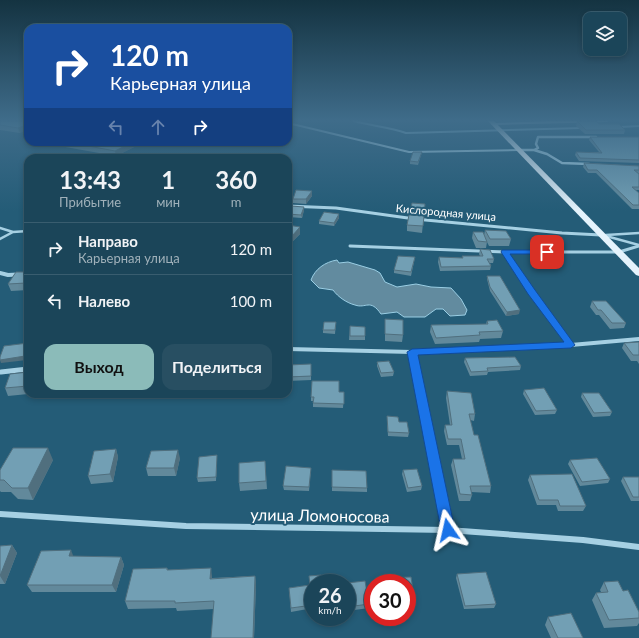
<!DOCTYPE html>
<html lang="ru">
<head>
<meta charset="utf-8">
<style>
	:root { --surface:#1b4559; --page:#284f62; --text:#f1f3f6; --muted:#a0b1ba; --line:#395d6f; --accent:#8bbbb9 }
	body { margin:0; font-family:Lato,sans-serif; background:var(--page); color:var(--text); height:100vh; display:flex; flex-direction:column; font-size:15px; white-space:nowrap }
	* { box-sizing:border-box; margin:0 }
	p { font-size:13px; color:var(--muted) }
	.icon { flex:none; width:22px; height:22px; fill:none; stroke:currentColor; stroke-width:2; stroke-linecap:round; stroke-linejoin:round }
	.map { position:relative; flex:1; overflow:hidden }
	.details { position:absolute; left:24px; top:154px; width:268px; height:244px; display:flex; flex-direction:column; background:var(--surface); border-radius:12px; box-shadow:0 2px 6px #0003,0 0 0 1px var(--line) }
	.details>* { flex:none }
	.hud { position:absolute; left:24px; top:24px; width:268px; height:122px; border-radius:12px; box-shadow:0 2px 6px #0003,0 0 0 1px var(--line); background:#1a4fa0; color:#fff; overflow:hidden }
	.tools { position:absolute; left:583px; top:12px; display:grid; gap:8px }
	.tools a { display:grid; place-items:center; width:44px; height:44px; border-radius:8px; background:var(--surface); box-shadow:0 2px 6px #0003,0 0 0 1px var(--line); font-size:20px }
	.speed { position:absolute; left:304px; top:574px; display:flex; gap:8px; font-size:20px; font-weight:700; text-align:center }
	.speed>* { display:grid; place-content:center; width:52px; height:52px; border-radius:50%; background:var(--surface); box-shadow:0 2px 6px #0003,0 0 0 1px var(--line); line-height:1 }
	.speed small { font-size:10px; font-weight:400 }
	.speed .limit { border:6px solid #d22; background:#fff; color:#111 }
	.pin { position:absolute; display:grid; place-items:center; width:34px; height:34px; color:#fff; margin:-17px; border-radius:8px; box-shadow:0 2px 6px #0006 }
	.me { position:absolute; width:44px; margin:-22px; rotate:349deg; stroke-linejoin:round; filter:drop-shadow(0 0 3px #0008) }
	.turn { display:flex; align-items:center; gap:14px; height:84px; padding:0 20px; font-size:18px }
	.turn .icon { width:52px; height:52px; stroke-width:2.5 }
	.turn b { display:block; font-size:28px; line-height:34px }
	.lanes { display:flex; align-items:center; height:38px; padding:0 20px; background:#0003; justify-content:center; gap:20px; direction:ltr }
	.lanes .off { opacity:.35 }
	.eta { display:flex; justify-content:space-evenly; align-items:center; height:68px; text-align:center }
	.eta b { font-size:24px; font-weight:700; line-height:28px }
	.button { display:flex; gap:8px; margin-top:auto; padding:8px 20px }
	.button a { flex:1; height:46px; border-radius:12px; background:var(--accent); color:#111; font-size:16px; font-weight:700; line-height:46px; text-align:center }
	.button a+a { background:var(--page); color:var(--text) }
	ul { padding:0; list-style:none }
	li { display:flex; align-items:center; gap:12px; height:52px; padding:0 20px; border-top:1px solid var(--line) }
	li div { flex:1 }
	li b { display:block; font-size:15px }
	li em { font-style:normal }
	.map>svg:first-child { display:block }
</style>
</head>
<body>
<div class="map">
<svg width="639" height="638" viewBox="0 0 639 638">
	<rect width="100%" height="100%" fill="#245c77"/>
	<path fill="#628b9f" stroke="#9acee4" d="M337,260L339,263L348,262L375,270L380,273L385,282L397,287L416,284L431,287L451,288L461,299L467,310L465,315L450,316L443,309H436L425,317H404L397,312L381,314C370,298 366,309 355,305C347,303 338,297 333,290L319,288L311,280C315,269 325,262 337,260Z"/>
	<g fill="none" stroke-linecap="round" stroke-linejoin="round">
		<path stroke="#9acee4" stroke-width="2" d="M354,121C372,126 389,127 406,133L581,128
			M619,127L639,126"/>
		<path stroke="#a6d0e3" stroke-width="2" d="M288,123L409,152L519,150"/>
		<path stroke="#a6d0e3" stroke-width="2.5" d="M0,228L13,232
			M606,235L639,233
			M606,236L639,245
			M0,239L13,232L28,231"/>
		<path stroke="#a6d0e3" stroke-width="2.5" d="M519,150H534L547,154L562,163L589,164
			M534,150L538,148L536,144L538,137H596"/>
		<path stroke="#a6d0e3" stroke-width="3" d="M288,206L336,208L415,219L562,233L601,235
			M350,246L505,252H619L639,246
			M505,252L511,261"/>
		<path stroke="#a6d0e3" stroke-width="4" d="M510,260L531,292L571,345
			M0,273L8,275L28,274
			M288,349L412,352L571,345L639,339
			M412,352L413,359"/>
		<path stroke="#a6d0e3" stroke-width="5" d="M413,358L438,483
			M1,372L28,369"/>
		<path stroke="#a6d0e3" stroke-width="6" d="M438,482L448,530
			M0,514L186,526L448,530L583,540L639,547"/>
		<path fill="#cfe7f3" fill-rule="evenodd" d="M549,121H609L607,122L493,125L491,124L493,123Z"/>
		<path fill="#e5f3fc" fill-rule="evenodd" d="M488,121H494L639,268V276L636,275Z"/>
	</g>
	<path fill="#62899b" d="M0,121H28L20,133L0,130Z
		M577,121L599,124L625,130L624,134H585L576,126Z
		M590,137H639V163L579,161L575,155L576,152H599L589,140Z
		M43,142H144L116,156L43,143Z
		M422,152L418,165L410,164V161Z
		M584,163L639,166V190H635L639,193V209H632L596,173H588L583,167Z
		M312,191V196L306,204L293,203V199Z
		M425,204L422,233L407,231V225L410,212Z
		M304,207V210L302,218L288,217V214Z
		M339,214V218L334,226L319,224V221Z
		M288,225L300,234L292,242L288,241Z
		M485,230L511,239L509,246H489L487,242L486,248H476L472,238L473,232L484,235Z
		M480,249L494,259L493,263H490L491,266L490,270L440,271L438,262L439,257L462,258V256H480L479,254Z
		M415,257L411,276L394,273V270Z
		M28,272V290L11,291L8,284Z
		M487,276L519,314L506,316L490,291L487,279Z
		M592,301L626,323L624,328L610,329L599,315H596L590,307Z
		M385,319L403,335L402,342L385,341Z
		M487,321L503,331L501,338L480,339L479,342L435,344L430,332L431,325L486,324Z
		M336,322L335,334L323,333V330Z
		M350,326L365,327V340H349Z
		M639,342V364L637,361H631L622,348L624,343Z
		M465,358L521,366L520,370L488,372L487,375L470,376L464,362Z
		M377,362L394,372L393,376L381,377L377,366Z
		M28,372V394L8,396L5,388Z
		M311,376V380L288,381V377Z
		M524,390L557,410L555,414L535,415L523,394Z
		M447,391L475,414L474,421L470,420L474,435L491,486L490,493L471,492L472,495L470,501H459L451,465L453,459H462L459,445H447L444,431L445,425H450L446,398Z
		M339,392H344L343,408L313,407V401H311V397Z
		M582,393L612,412L610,416L593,417L581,397Z
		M387,416L399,422L409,433L408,437L388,436L387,420Z
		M116,449L118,457L113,482L91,484L88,476Z
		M217,455V459L216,481L198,482L197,478Z
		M180,458L176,476H148L146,468Z
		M53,460L33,500L18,499L11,492H1L0,491V470Z
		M570,460L610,479L608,483L580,486L568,464Z
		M265,461L267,489L240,491L239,483Z
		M311,468L309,491L284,490L283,486Z
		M332,470L367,488V492L332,491Z
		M403,470L422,486L421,490L407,492L402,474Z
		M530,475L586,506L583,511H558L556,505H537L528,480Z
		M623,477H639V501H631L621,481Z
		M12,545L17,553L5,584H0V546Z
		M73,556L121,557L124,565L116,592H32L27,585Z
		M167,568L168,570L212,576V578L255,576L256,584L254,638H211L214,609L177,611L176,608L128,609L125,601Z
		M457,574L496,604L494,608L464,609L456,578Z
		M309,576L313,583V610V608L291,612L289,588L310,585Z
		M411,577L415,604V608H407V583H381V578Z
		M604,582L623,591L639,612V623L637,626L604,628L592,600L596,593L601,592L600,590Z
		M347,583L369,604V608L347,611Z
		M314,617H325L314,619Z
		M548,617L583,638H551L545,625Z"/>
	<path fill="#506f7e" d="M28,124V130L20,133L18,128Z
		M133,142H144L116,156L115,151Z
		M312,191V196L306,204V199Z
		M304,207V210L302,218L301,215Z
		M339,214V218L334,226V223Z
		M300,227V234L292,242V236Z
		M28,279V289L26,283Z
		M520,310L519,314L506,316L507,312Z
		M28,347V356L27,360L1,363L0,360Z
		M48,448L53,460L33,500L28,488Z
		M116,449L118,457L113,482L110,474Z
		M178,450L180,458L176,476L174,468Z
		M12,545L17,553L5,584L0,576Z
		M71,550L74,558L69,556Z
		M121,557L124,565L116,592L112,585Z
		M211,568L212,576L211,586L210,579Z
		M255,576L256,584L254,638H253Z"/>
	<path fill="#729fb4" stroke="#506f7e" d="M0,121H28V124L18,128L0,125Z
		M577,121H596L599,124H619L625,130H586Z
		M590,137H639V160L580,158L576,152L602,153Z
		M67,142H133L115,151Z
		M413,152H422L418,162L410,161Z
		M584,163L639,166V170H634L639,174V187H632L639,193V205H633L597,170H588Z
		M296,190L312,191L306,199H293Z
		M412,203L425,204L424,214L410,212Z
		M291,206L304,207L301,215L288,214Z
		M324,212L339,214L334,223L319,221Z
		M409,215L424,216L423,226L407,225Z
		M288,225L300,227L292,236L288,235Z
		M485,230L506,231L511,239H490Z
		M473,232H483L487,242L478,241Z
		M480,249L490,250L494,259H487L491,266L441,267L439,257L463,258L462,256H483Z
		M398,256L415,257L411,272L394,270Z
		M16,272H28V279L26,283L8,284Z
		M487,276H500L520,310L507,312L490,287Z
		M592,301H606L626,323H612L601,310H598Z
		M385,319L403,320V335L385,334Z
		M497,320L503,331L479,332L480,335L436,338L431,325L488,324L487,321Z
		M324,322H336L335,330H323Z
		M350,326L365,327V336H350Z
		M639,342V355H633L624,343Z
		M28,343V347L25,356L0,360V357L4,346Z
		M515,357L521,366L487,368L488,371L471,372L465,358Z
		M389,361L394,372L381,373L377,362Z
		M311,364V376L288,377V365Z
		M28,372V386L5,388L10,374Z
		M312,381H339V392H344V404L313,403L314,397H311Z
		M544,388L557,410L536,411L524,390Z
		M447,391L471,393L475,414H469L474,435H478L491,486H470L472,495L460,494L453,459H465L461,439H448L445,425H452Z
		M582,393H599L612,412L594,413Z
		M387,416L398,417L399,422H407L409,433L388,432Z
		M13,448H48L28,488H12L4,480H0V470Z
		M116,449L110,474L88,476L94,451Z
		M178,450L174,468H146L151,451Z
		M217,455L216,477L197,478L199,457Z
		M597,458L610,479L582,482L570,460Z
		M265,461L266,481L239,483V463Z
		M286,466L311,468L309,487L283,486Z
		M417,469L422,486L408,488L403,470Z
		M332,470L366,471L367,488L332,487Z
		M572,474L586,506H560L558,500H539L530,475Z
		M623,477H639V497H633Z
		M12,545L0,576V546Z
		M71,550L69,556L121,557L112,585H27L41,551Z
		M167,568V570L211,568L210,579L255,576L253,638H211L214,601L175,603V601H125L133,569Z
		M486,572L496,604L465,606L457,574Z
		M321,575L322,583H313V606V605L291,608L289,588L310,585L309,576Z
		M411,577L415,604H407V583H382L381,578Z
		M365,581L369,604L347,607V583Z
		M618,581L623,591L628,590L639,612V618L609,620L596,593L608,592L604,582Z
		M571,613L583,638H558L548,617Z"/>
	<linearGradient id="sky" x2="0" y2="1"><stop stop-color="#143341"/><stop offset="0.57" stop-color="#3f6c8a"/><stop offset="1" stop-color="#3f6c8a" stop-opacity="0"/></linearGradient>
	<rect width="639" height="211" fill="url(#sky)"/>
	<path fill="#1a73e8" stroke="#114b97" d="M502,250H550V254H510L535,290L575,345L571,348L418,355L455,530L453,535L448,536L443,535L441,530L407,352L412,349L564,342L528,294L501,252Z"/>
	<g text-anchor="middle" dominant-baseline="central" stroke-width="4" stroke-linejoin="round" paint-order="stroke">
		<g font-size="11" fill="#fff" stroke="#245c77">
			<text transform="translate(446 212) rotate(5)">Кислородная улица</text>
		</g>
		<g font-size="16" fill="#fff" stroke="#245c77">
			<text transform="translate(320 515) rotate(1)">улица Ломоносова</text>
		</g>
	</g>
</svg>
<div class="tools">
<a><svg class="icon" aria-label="layers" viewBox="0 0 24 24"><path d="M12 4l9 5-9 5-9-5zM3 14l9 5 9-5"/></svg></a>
</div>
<div class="speed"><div>26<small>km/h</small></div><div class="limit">30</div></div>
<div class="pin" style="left:547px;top:252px;background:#d93025"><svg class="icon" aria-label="arrive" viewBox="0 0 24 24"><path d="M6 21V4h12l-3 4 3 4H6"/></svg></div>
<svg class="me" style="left:448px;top:530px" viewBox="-20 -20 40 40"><path d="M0-17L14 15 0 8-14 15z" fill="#1a73e8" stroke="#fff" stroke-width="4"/></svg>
<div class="hud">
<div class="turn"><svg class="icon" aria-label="right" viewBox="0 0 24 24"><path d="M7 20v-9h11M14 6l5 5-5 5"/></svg><div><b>120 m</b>Карьерная улица</div></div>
<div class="lanes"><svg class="icon off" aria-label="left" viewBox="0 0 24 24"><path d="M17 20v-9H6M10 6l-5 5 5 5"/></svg><svg class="icon off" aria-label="ahead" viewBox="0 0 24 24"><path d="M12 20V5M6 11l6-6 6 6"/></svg><svg class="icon" aria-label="right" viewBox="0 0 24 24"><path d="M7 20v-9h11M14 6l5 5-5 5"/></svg></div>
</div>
<section class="details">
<div class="eta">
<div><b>13:43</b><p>Прибытие</p></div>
<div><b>1</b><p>мин</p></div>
<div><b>360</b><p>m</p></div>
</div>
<ul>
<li><svg class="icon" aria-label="right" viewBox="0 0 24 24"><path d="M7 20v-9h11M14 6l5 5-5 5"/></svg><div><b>Направо</b><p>Карьерная улица</p></div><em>120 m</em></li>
<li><svg class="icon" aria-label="left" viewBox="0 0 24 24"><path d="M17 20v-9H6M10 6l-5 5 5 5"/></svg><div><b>Налево</b></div><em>100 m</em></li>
</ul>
<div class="button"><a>Выход</a><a>Поделиться</a></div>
</section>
</div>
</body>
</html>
